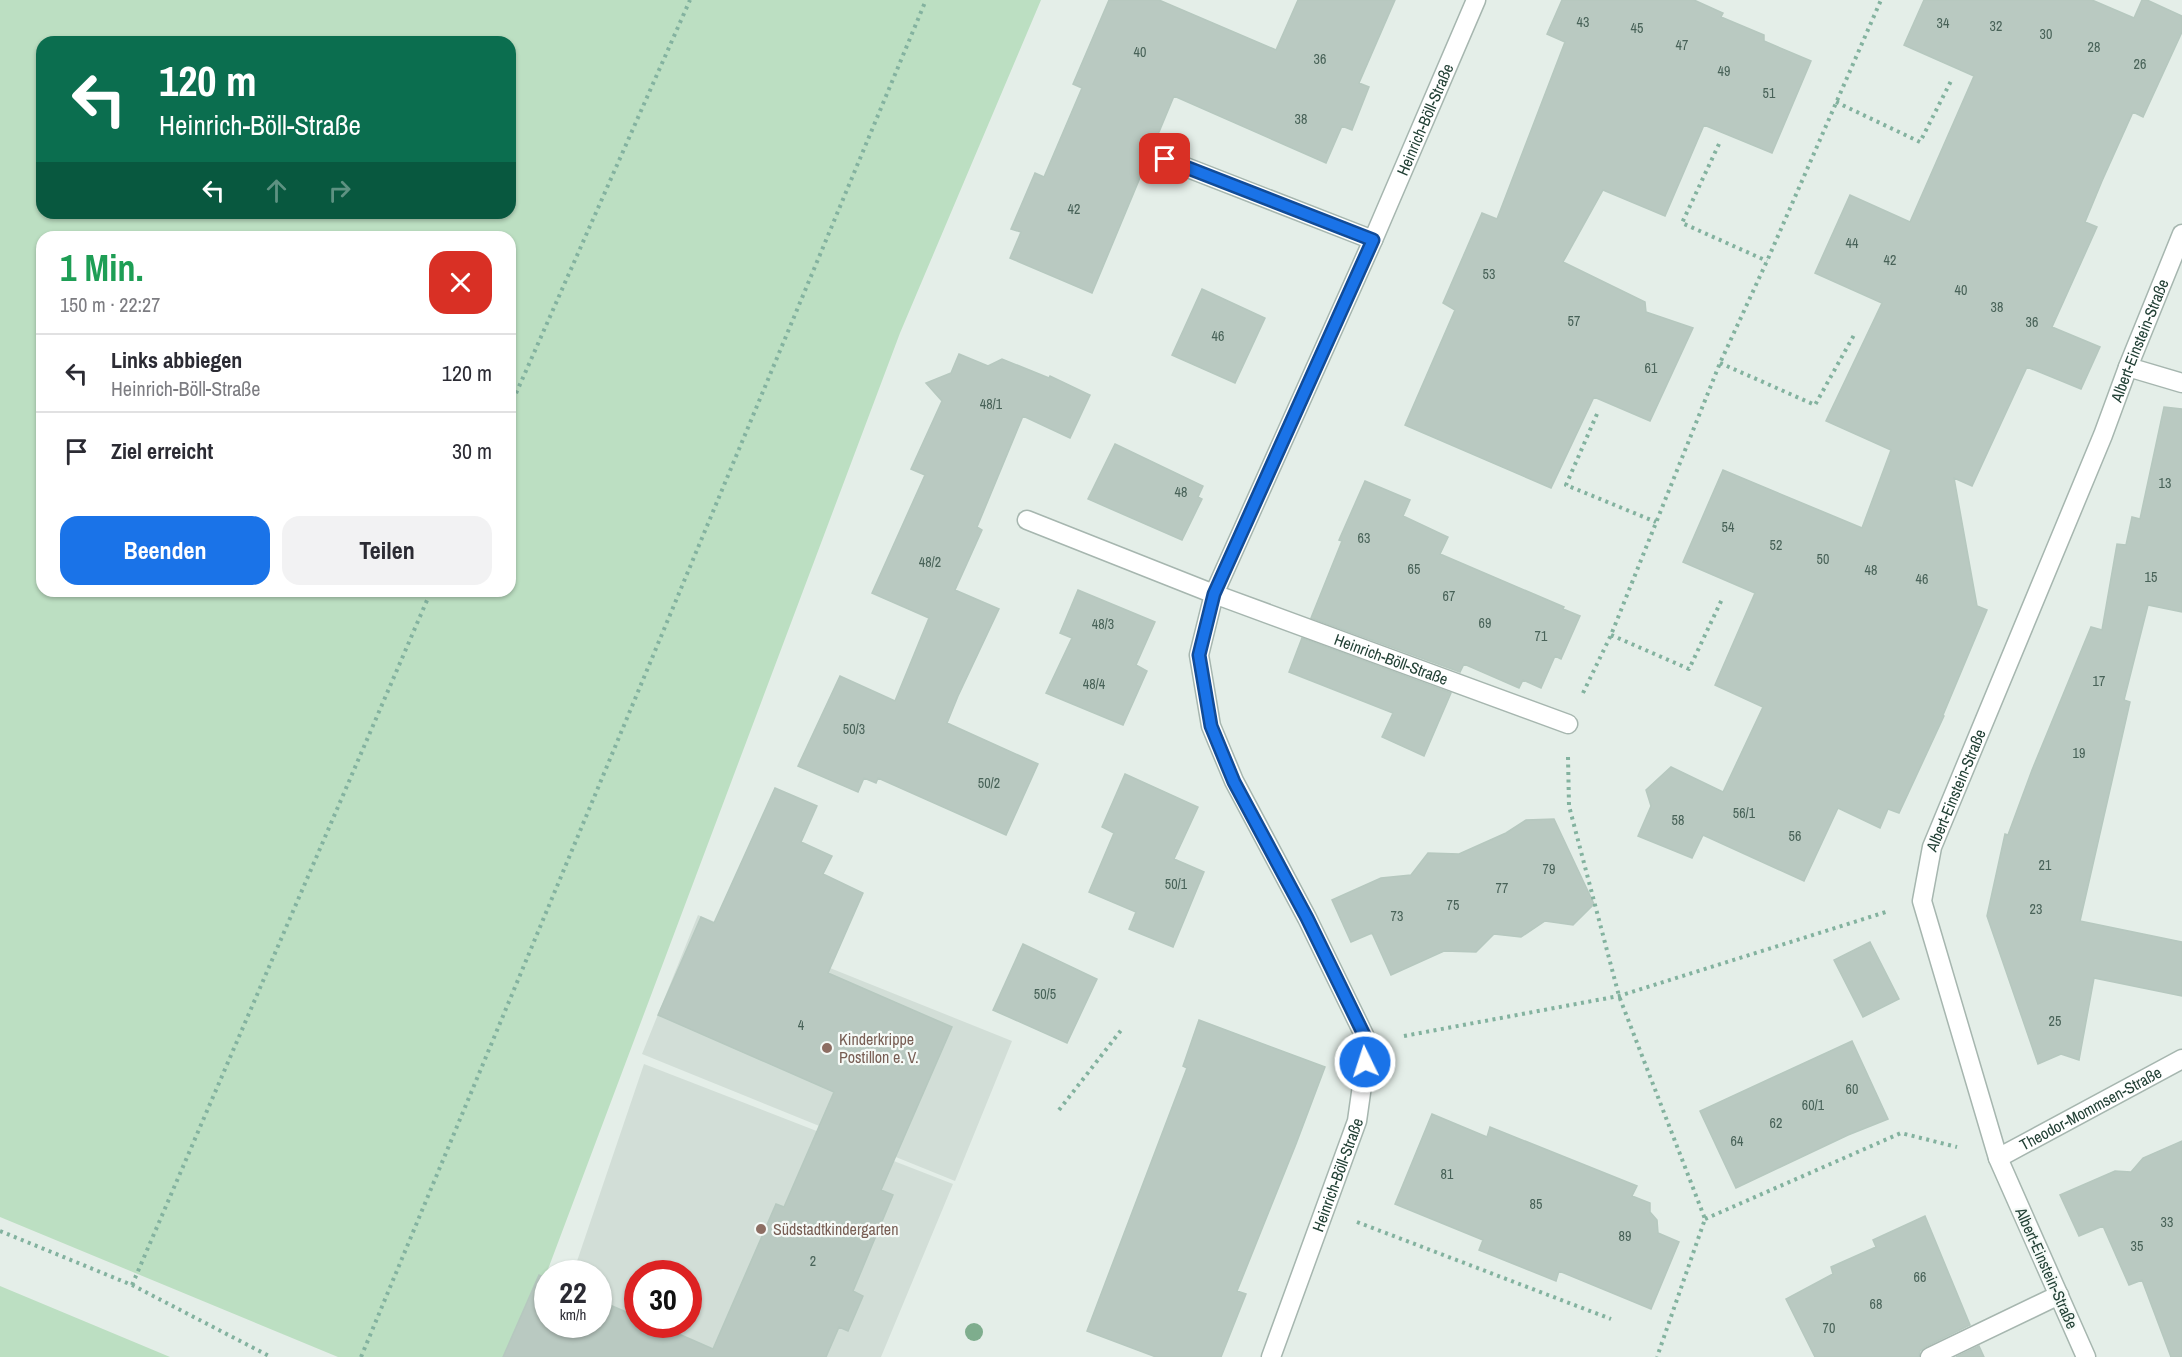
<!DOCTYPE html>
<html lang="de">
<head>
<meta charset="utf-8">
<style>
	:root { --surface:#fff; --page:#f2f2f3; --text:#2b2b33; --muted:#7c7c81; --line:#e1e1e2; --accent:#1a73e8 }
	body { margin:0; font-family:"Archivo Narrow",sans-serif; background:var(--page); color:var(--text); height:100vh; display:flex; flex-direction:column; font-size:22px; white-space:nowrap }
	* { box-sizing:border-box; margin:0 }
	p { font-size:20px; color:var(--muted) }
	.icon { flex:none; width:33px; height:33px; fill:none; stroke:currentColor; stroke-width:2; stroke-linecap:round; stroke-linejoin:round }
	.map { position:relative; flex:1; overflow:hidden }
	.sheet { position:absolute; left:36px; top:231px; width:480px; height:366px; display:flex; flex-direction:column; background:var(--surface); border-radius:18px; box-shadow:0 2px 4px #0004 }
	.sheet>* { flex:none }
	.hud { position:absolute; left:36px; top:36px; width:480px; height:183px; border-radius:18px; box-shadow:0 2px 4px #0004; background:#0b6e4f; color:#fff; overflow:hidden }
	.speed { position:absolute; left:534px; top:1260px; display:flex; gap:12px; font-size:30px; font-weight:700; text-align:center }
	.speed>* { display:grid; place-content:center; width:78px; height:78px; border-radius:50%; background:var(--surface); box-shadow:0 2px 4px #0004; line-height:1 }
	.speed small { font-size:15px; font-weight:400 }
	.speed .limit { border:9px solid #d22; background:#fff; color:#111 }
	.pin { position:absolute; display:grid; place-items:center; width:51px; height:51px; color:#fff; margin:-26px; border-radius:12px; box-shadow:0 3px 9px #0006 }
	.me { position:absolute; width:66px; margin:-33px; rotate:356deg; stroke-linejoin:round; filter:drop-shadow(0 0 4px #0008) }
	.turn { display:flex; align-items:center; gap:21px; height:126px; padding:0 24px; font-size:27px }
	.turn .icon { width:78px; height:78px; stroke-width:2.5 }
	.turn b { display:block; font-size:42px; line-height:51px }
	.lanes { display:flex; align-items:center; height:57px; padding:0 24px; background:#0003; justify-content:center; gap:30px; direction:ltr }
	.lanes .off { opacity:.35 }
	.round { display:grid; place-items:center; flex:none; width:63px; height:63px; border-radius:18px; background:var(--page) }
	.summary { display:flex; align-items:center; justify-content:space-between; height:102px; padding:0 24px }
	h1 { font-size:36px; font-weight:800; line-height:45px; color:#1e9e55 }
	.cta { display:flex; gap:12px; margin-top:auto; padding:12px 24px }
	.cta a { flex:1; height:69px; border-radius:18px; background:var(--accent); color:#fff; font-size:24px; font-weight:800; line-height:69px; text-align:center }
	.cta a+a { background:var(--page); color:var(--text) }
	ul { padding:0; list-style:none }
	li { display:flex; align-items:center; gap:18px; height:78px; padding:0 24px; border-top:2px solid var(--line) }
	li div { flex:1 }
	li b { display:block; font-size:22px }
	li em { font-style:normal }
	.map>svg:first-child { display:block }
</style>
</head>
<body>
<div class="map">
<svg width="2182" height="1357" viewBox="0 0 2182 1357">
	<rect width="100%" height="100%" fill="#e4eee8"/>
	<path fill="#d2ded7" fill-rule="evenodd" d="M698,915L1012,1041L955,1181L642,1054Z
		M644,1064L953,1184L881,1357H545L598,1324V1274L573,1273ZM638,1274H688V1324H638Z"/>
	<path fill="#bcdfc2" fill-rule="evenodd" d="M0,0H1041L900,333L515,1357H338L0,1217ZM42,42H510V213H42ZM42,237H510V591H42Z
		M0,1286L170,1357H0Z"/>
	<path fill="#b9c9c1" stroke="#b6c8bf" stroke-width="1.5" d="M1109,0H1159L1276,50L1298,0H1395L1359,83L1369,87L1352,130L1342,126L1326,163L1174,96L1092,293L1010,258L1021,232L1011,229L1035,173L1044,177L1082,88L1073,84Z
		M1562,0H1694L1723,13L1721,17L1764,35V41L1811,61L1772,153L1704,125L1665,216L1603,190L1563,262L1645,302L1646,312L1693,328L1650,421L1594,397L1551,488L1405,425L1455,310L1443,303L1482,213L1497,219L1565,42L1547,34Z
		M1924,0H2092L2134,18L2142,0H2147L2182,16V32L2143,117L2133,112L2102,181L2085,222L2097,227L2052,327L2100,347L2081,389L2027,367L1972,486L1954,478L1977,606L1987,610L1943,715L1944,716L1899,813L1888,809L1880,828L1838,808L1804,881L1703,835L1692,858L1638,836L1651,806L1646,790L1671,767L1723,792L1763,707L1715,685L1755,593L1683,562L1723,470L1862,528L1891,450L1826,421L1882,303L1815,273L1850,195L1910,222L1974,76L1904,45Z
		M1202,289L1265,318L1235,383L1172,355Z
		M959,354L988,366L1002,359L1049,378L1050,376L1090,395L1070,438L1023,416L977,527L982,530L955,590L999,609L958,696L947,723L1038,764L1006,835L878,778L876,783L864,778L858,792L798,766L840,676L895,701L929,618L872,593L925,475L911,469L942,401L926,383L951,373Z
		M2164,407L2182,409V612L2148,605L2124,700L2130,702L2080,921L2182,942V996L2094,978L2079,1060L2061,1054L2038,1064L1987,916L2005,834L2008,835L2032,770L2091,627L2102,630L2117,544L2126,545L2132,517L2140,519Z
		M1115,444L1203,486L1198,497L1202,499L1182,540L1088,499Z
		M1365,481L1410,500L1403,516L1448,537L1440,554L1564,607L1563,609L1580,616L1561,659L1555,656L1541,688L1523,680L1519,688L1464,664L1460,672L1311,618L1342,541L1339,540Z
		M1078,590L1155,622L1136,665L1147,671L1123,725L1046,693L1072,638L1060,633Z
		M1302,638L1451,693L1424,756L1382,737L1393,713L1289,672Z
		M1125,774L1198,807L1174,859L1204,872L1173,947L1129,929L1136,912L1089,892L1114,833L1102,827Z
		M775,788L817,806L801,842L832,856L823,874L863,893L828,973L952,1027L881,1190L893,1195L853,1291L863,1296L848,1331L839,1327L826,1357H503L539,1275L548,1279V1324H598V1300L638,1317V1324H656L713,1349L776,1204L784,1207L834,1092L658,1015L701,917L714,923Z
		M1554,819L1594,904L1573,925L1545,921L1521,937L1494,934L1476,952L1444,951L1391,975L1372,933L1351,942L1332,900L1381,878L1411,875L1428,853L1459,854L1506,833L1526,820Z
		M1870,942L1899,999L1863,1017L1834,960Z
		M1023,944L1097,979L1067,1043L993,1010Z
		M1199,1020L1325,1067L1296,1144L1237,1291L1246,1294L1221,1357H1156L1087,1331L1187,1068L1183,1066Z
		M1852,1041L1888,1119L1848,1135L1736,1188L1700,1111Z
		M1432,1114L1487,1137L1490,1127L1637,1186L1632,1196L1650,1203V1212L1657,1220L1658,1233L1679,1242L1651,1309L1559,1271L1556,1281L1479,1250L1483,1240L1395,1204Z
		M2182,1141V1357H2171L2142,1280L2129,1285L2103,1226L2079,1236L2060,1195L2115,1171L2131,1172L2143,1158Z
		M1925,1216L1970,1325L1925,1347L1920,1351L1919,1357H1815L1786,1299L1833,1274L1831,1267L1876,1247L1873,1240Z
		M1979,1346L1984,1357H1956Z"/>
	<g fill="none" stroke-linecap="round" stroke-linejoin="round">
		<g stroke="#a6b6af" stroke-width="21">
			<path id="service" d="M1930,1357L2059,1295"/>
		</g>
		<g stroke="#a6b6af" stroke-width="21">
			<g id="minor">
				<path d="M1165,159L1373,240"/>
				<path d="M2128,367L2182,383"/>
				<path id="s1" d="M1027,520L1214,594L1568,724"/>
				<path id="s2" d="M1998,1158L2182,1059"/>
				<path id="s3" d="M1271,1357L1357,1121L1368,1043L1307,918L1234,781L1211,726L1199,655L1214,594L1373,240L1476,0"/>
				<path id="s4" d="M2086,1357L1998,1158L1922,901L1932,847L2103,435L2128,367L2182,234"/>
			</g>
		</g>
		<path stroke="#83b29f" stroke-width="4" stroke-dasharray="3 4.5" stroke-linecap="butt" d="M1836,102L1920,142L1952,79
			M1719,144L1682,223L1767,261
			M1720,363L1815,405L1854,335
			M510,407L690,0
			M1597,414L1566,485L1656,522
			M1611,635L1689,669L1723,597
			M1583,693L1611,635L1720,363L1767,261L1881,0
			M1568,757L1569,806L1619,996L1705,1219L1657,1357
			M1404,1036L1619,996L1889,911
			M1059,1110L1122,1029
			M1705,1219L1901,1133L1957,1147
			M1357,1222L1611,1319
			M0,1231L132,1285L271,1357
			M132,1285L431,591
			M361,1357L926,0"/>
		<use href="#service" stroke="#fff" stroke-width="18"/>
		<use href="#minor" stroke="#fff" stroke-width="18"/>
	</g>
	<circle fill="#7ead8d" cx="974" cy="1332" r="9"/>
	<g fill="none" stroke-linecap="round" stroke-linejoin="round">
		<g stroke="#114b97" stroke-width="15">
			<path id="route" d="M1165,159L1373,240L1214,594L1199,655L1211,726L1234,782L1307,918L1368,1043L1365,1062"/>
		</g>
		<use href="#route" stroke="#1a73e8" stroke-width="10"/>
	</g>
	<g fill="#8d6e63" stroke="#f5faf7" stroke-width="2">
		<circle cx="827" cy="1048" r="6"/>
		<circle cx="761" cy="1229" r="6"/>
	</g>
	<g text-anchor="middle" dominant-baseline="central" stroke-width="4.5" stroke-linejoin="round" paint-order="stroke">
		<g font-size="14" fill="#486258">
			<text x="1583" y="22">43</text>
			<text x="1943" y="23">34</text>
			<text x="1996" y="26">32</text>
			<text x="1637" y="28">45</text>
			<text x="2046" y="34">30</text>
			<text x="1682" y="45">47</text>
			<text x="2094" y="47">28</text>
			<text x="1140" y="52">40</text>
			<text x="1320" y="59">36</text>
			<text x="2140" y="64">26</text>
			<text x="1724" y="71">49</text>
			<text x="1769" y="93">51</text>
			<text x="1301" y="119">38</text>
			<text x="1074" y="209">42</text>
			<text x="1852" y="243">44</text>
			<text x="1890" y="260">42</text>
			<text x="1489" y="274">53</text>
			<text x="1961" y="290">40</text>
			<text x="1997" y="307">38</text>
			<text x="1574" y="321">57</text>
			<text x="2032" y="322">36</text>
			<text x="1218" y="336">46</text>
			<text x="1651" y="368">61</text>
			<text x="991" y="404">48/1</text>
			<text x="2165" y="483">13</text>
			<text x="1181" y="492">48</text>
			<text x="1728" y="527">54</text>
			<text x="1364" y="538">63</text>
			<text x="1776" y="545">52</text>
			<text x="1823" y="559">50</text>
			<text x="930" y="562">48/2</text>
			<text x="1414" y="569">65</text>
			<text x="1871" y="570">48</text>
			<text x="2151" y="577">15</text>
			<text x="1922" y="579">46</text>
			<text x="1449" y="596">67</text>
			<text x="1485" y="623">69</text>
			<text x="1103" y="624">48/3</text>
			<text x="1541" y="636">71</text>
			<text x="2099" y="681">17</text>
			<text x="1094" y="684">48/4</text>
			<text x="854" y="729">50/3</text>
			<text x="2079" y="753">19</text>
			<text x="989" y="783">50/2</text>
			<text x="1744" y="813">56/1</text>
			<text x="1678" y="820">58</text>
			<text x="1795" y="836">56</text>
			<text x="2045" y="865">21</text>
			<text x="1549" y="869">79</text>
			<text x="1176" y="884">50/1</text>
			<text x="1502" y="888">77</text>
			<text x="1453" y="905">75</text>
			<text x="2036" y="909">23</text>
			<text x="1397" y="916">73</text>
			<text x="1045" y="994">50/5</text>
			<text x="2055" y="1021">25</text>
			<text x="801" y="1025">4</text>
			<text x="1852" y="1089">60</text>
			<text x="1813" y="1105">60/1</text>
			<text x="1776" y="1123">62</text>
			<text x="1737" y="1141">64</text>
			<text x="1447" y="1174">81</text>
			<text x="1536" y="1204">85</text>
			<text x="2167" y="1222">33</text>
			<text x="1625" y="1236">89</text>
			<text x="2137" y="1246">35</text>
			<text x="813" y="1261">2</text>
			<text x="1920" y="1277">66</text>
			<text x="1876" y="1304">68</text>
			<text x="1829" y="1328">70</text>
		</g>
		<g font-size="16" fill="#224035" stroke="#f5faf7">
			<text stroke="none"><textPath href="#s3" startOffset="1338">Heinrich-Böll-Straße</textPath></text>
			<text stroke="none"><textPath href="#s4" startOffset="1088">Albert-Einstein-Straße</textPath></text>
			<text stroke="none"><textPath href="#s1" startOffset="390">Heinrich-Böll-Straße</textPath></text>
			<text stroke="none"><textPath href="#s4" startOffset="602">Albert-Einstein-Straße</textPath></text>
			<text stroke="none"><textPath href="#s2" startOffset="105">Theodor-Mommsen-Straße</textPath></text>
			<text stroke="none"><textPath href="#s3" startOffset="194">Heinrich-Böll-Straße</textPath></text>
			<text transform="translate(2047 1268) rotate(66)">Albert-Einstein-Straße</text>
		</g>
		<g font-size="16" fill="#785e54" stroke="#f5faf7" text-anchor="start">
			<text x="839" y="1039">Kinderkrippe<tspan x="839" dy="18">Postillon e. V.</tspan></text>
			<text x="773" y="1229">Südstadtkindergarten</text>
		</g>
	</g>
</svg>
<div class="speed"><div>22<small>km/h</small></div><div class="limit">30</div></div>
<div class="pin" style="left:1165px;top:159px;background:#d93025"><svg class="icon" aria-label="arrive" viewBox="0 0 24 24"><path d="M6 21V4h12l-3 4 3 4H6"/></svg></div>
<svg class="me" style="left:1365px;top:1062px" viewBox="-20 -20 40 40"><circle r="17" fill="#1a73e8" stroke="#fff" stroke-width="3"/><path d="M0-11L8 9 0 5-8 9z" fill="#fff"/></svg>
<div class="hud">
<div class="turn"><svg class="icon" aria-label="left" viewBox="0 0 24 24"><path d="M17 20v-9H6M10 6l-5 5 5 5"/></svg><div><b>120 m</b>Heinrich-Böll-Straße</div></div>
<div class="lanes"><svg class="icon" aria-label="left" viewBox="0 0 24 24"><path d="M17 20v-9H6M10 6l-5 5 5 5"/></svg><svg class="icon off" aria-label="ahead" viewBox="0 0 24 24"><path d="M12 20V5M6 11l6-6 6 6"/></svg><svg class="icon off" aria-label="right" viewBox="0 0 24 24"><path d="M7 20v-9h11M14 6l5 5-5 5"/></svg></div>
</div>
<section class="sheet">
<div class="summary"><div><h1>1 Min.</h1><p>150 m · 22:27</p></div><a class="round" style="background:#d93025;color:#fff"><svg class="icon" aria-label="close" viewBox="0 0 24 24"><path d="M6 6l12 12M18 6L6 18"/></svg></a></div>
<ul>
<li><svg class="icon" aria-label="left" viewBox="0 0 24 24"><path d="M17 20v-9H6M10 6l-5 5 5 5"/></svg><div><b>Links abbiegen</b><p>Heinrich-Böll-Straße</p></div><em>120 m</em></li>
<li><svg class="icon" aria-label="arrive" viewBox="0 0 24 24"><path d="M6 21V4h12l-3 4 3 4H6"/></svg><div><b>Ziel erreicht</b></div><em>30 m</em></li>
</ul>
<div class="cta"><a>Beenden</a><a>Teilen</a></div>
</section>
</div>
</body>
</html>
